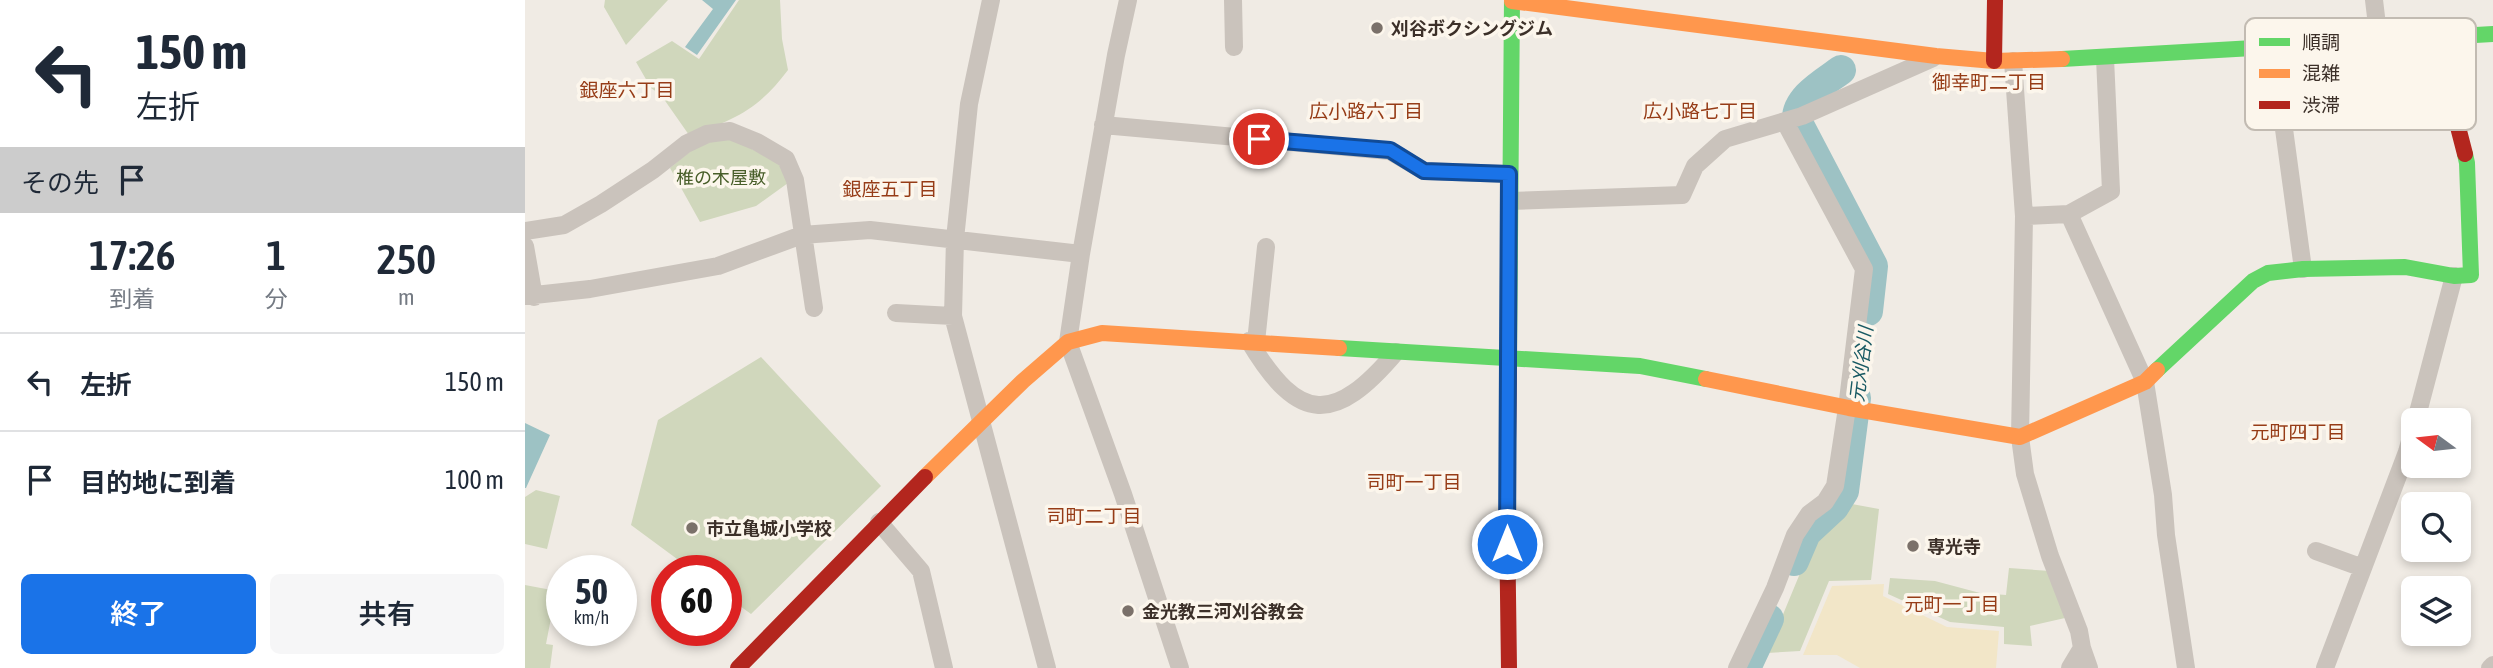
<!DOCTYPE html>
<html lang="ja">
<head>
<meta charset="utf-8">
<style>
	:root { --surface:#fff; --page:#f6f6f7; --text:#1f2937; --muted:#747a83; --line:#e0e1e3; --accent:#1a73e8 }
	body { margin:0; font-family:"Asap Condensed","Noto Sans JP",sans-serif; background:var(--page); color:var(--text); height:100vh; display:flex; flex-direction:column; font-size:26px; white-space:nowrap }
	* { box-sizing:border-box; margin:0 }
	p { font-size:23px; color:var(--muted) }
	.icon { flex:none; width:38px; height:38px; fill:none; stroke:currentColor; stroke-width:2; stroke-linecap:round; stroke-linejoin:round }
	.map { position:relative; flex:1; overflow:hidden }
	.details { display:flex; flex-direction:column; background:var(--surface); width:525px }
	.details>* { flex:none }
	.guide { background:#fff; color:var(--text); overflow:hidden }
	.needle { width:46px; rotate:285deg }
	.buttons { position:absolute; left:1876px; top:408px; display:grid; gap:14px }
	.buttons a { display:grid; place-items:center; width:70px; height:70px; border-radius:10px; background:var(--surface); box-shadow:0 4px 10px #0003; font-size:35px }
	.speed { position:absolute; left:21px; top:555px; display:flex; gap:14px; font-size:35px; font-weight:700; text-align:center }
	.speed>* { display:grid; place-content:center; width:91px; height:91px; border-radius:50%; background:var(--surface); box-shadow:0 4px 10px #0003; line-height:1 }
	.speed small { font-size:18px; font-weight:400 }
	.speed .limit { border:10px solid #d22; background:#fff; color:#111 }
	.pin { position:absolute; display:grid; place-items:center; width:60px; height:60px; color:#fff; margin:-30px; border:4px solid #fff; border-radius:50%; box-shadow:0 2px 7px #0007 }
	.me { position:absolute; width:77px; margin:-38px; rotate:0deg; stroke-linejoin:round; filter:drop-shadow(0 0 5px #0008) }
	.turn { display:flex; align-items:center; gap:24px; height:147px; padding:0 21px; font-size:32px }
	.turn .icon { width:91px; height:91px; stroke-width:2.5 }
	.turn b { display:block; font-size:49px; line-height:60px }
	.then { display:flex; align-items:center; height:66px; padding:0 21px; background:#0003; gap:14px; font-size:26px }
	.eta { display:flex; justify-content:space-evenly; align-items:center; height:119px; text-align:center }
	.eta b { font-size:42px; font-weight:600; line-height:49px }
	.primary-button { display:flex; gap:14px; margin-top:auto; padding:14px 21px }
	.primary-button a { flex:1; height:80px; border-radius:10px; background:var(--accent); color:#fff; font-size:28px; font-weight:600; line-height:80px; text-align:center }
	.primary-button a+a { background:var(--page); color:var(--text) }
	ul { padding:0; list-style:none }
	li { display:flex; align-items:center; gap:21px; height:98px; padding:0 21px; border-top:2px solid var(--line) }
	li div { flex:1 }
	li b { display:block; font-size:26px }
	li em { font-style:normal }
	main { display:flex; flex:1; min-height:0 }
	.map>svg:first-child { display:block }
</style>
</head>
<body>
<main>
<section class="details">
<div class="guide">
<div class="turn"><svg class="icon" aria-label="left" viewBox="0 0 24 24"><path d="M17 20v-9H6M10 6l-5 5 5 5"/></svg><div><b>150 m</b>左折</div></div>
<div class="then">その先<svg class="icon" aria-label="arrive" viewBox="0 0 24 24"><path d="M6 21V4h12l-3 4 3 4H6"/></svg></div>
</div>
<div class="eta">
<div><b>17:26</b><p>到着</p></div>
<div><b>1</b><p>分</p></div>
<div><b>250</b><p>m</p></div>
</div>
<ul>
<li><svg class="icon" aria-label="left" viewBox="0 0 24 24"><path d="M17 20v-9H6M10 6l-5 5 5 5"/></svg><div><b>左折</b></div><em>150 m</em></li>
<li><svg class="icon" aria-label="arrive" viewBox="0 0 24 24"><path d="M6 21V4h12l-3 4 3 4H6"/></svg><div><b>目的地に到着</b></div><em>100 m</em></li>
</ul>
<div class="primary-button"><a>終了</a><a>共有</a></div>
</section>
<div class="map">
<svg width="1968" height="668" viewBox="0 0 1968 668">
	<rect width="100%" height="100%" fill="#f0ebe4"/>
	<path fill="#d0d7bc" d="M80,0H143L101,45L79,7Z
		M214,0H255L257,39L263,70C234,109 208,121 164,135L136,95L126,88L111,62L147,41L174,59Z
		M205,138L256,164L263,183L231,206L175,222L145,168C165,151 177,140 205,138Z
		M236,357L356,486L226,614L201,596V570H167L106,525L133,420Z
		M11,490L35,496L22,549L0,544V497Z
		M1316,502L1354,509L1346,580L1304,581L1275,651L1242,653L1288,542Z
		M1484,568L1525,571L1540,618L1505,626L1507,646L1479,644V627L1425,622L1363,594L1365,578L1410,581L1455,593L1481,595Z
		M0,585L37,592L33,619L26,618L21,644L28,645L25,668H0Z"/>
	<path fill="#f2e6c8" d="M1359,584L1358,596L1422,627L1474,631L1471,668H1335L1312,655H1278L1307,586Z"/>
	<path fill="#9dc2c4" d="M177,0H211L172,55L160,47L188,9Z
		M0,423L25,435L1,488H0Z"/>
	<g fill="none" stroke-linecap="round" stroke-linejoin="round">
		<path stroke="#9dc2c4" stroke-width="30" d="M1316,70C1300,82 1270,98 1272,121L1348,266L1343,311
			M1269,561L1281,533L1309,507L1319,491L1331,398
			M1221,668L1244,619"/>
		<path stroke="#cac3bc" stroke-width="18" d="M466,0L444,104L430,239L428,316L522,668
			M708,0L709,47
			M1849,0L1854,42
			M1748,48L1778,269
			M1488,61L1499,216L1495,437L1500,474L1525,556L1554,631L1557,648L1545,668
			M578,125L865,151L899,171L984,174
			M984,201L1157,195L1170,166L1200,139L1277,116L1408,58
			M1544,214L1586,191L1580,58
			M1499,216L1544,214L1620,382L1638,495L1641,535L1661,668
			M0,231L39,225L76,204L128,170L161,144L182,134L205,131L232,142L261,159L270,180L289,308
			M0,246L9,297
			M556,254L591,55L603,0
			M0,296L65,289L193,266L277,235L345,230L556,254L543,342L598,494L655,668
			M371,313L428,316
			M724,341C774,425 810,424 871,352
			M731,342L741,247
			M1891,420L1929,276
			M354,522L396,571L419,668
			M1791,551L1838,568
			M1557,648L1564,668
			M1212,668L1250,588L1270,535L1284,514L1300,502L1310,486L1322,408L1339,269L1260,122
			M1800,668L1882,452L1888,430
			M1965,668L1968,665"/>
		<path stroke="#63d668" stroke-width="16" d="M1537,59L1968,34
			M814,348L1115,366L1181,379
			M984,359L987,0
			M1632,370L1728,281L1743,273L1778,269L1880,267L1929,276L1946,275L1942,163L1940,154"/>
		<path stroke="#ff974d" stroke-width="16" d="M987,1L1411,56L1469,61L1537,59
			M1181,379L1324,408L1495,437L1620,382L1632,370
			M400,477L498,381L543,342L577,333L814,348"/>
		<path stroke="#b3261e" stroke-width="16" d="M1910,38L1940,154
			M1469,61L1470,0
			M984,359L982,522L984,668
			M213,668L400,477"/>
	</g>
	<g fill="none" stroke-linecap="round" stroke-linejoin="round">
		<g stroke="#114b97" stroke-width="18">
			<path id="route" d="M734,139L865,150L899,171L984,174L982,544"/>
		</g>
		<use href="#route" stroke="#1a73e8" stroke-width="12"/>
	</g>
	<g fill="#7b716a" stroke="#fcf6ec" stroke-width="2.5">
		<circle cx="852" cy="28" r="7"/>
		<circle cx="167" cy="528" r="7"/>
		<circle cx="1388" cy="546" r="7"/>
		<circle cx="603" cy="611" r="7"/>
	</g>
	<g text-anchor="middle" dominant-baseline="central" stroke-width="7" stroke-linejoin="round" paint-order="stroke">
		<g font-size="18" font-weight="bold" fill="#3c3029" stroke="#fcf6ec" text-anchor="start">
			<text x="866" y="28">刈谷ボクシングジム</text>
			<text x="181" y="528">市立亀城小学校</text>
			<text x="1402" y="546">専光寺</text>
			<text x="617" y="611">金光教三河刈谷教会</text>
		</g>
		<g font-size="18" fill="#485e29" stroke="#fcf6ec">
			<text x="196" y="177">椎の木屋敷</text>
		</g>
		<g font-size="19" fill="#963c17" stroke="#fcf6ec">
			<text x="1464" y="82">御幸町二丁目</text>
			<text x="102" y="90">銀座六丁目</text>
			<text x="841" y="111">広小路六丁目</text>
			<text x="1175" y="111">広小路七丁目</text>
			<text x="365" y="189">銀座五丁目</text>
			<text x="1773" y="432">元町四丁目</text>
			<text x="889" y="482">司町一丁目</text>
			<text x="569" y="516">司町二丁目</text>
			<text x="1427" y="604">元町一丁目</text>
		</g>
		<g font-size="19" font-style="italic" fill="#195a63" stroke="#fcf6ec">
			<text transform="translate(1336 364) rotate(-83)">元刈谷川</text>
		</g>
	</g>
	<rect x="1720" y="18" width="231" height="112" rx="10" fill="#fcf6ec" stroke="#c2bbb2" stroke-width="2"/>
	<rect x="1734" y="38" width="31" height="8" fill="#63d668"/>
	<rect x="1734" y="69" width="31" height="9" fill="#ff974d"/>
	<rect x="1734" y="101" width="31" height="8" fill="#b3261e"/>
	<g font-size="19" fill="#3c3029">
		<text x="1777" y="49">順調</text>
		<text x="1777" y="80">混雑</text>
		<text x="1777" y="112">渋滞</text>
	</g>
</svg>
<div class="buttons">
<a><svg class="needle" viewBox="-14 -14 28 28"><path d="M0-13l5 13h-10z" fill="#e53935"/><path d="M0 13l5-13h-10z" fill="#747a83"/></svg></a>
<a><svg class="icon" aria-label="search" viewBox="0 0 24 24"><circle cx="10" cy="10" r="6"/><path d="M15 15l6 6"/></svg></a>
<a><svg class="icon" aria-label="layers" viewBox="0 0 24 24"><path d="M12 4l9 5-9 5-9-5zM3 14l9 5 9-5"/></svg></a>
</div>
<div class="speed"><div>50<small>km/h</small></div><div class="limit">60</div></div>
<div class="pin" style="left:734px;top:139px;background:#d93025"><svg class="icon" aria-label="arrive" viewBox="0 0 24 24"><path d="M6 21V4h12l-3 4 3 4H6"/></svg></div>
<svg class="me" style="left:982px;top:544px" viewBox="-20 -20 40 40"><circle r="17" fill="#1a73e8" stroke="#fff" stroke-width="3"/><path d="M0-11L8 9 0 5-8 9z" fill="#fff"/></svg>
</div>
</main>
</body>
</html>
